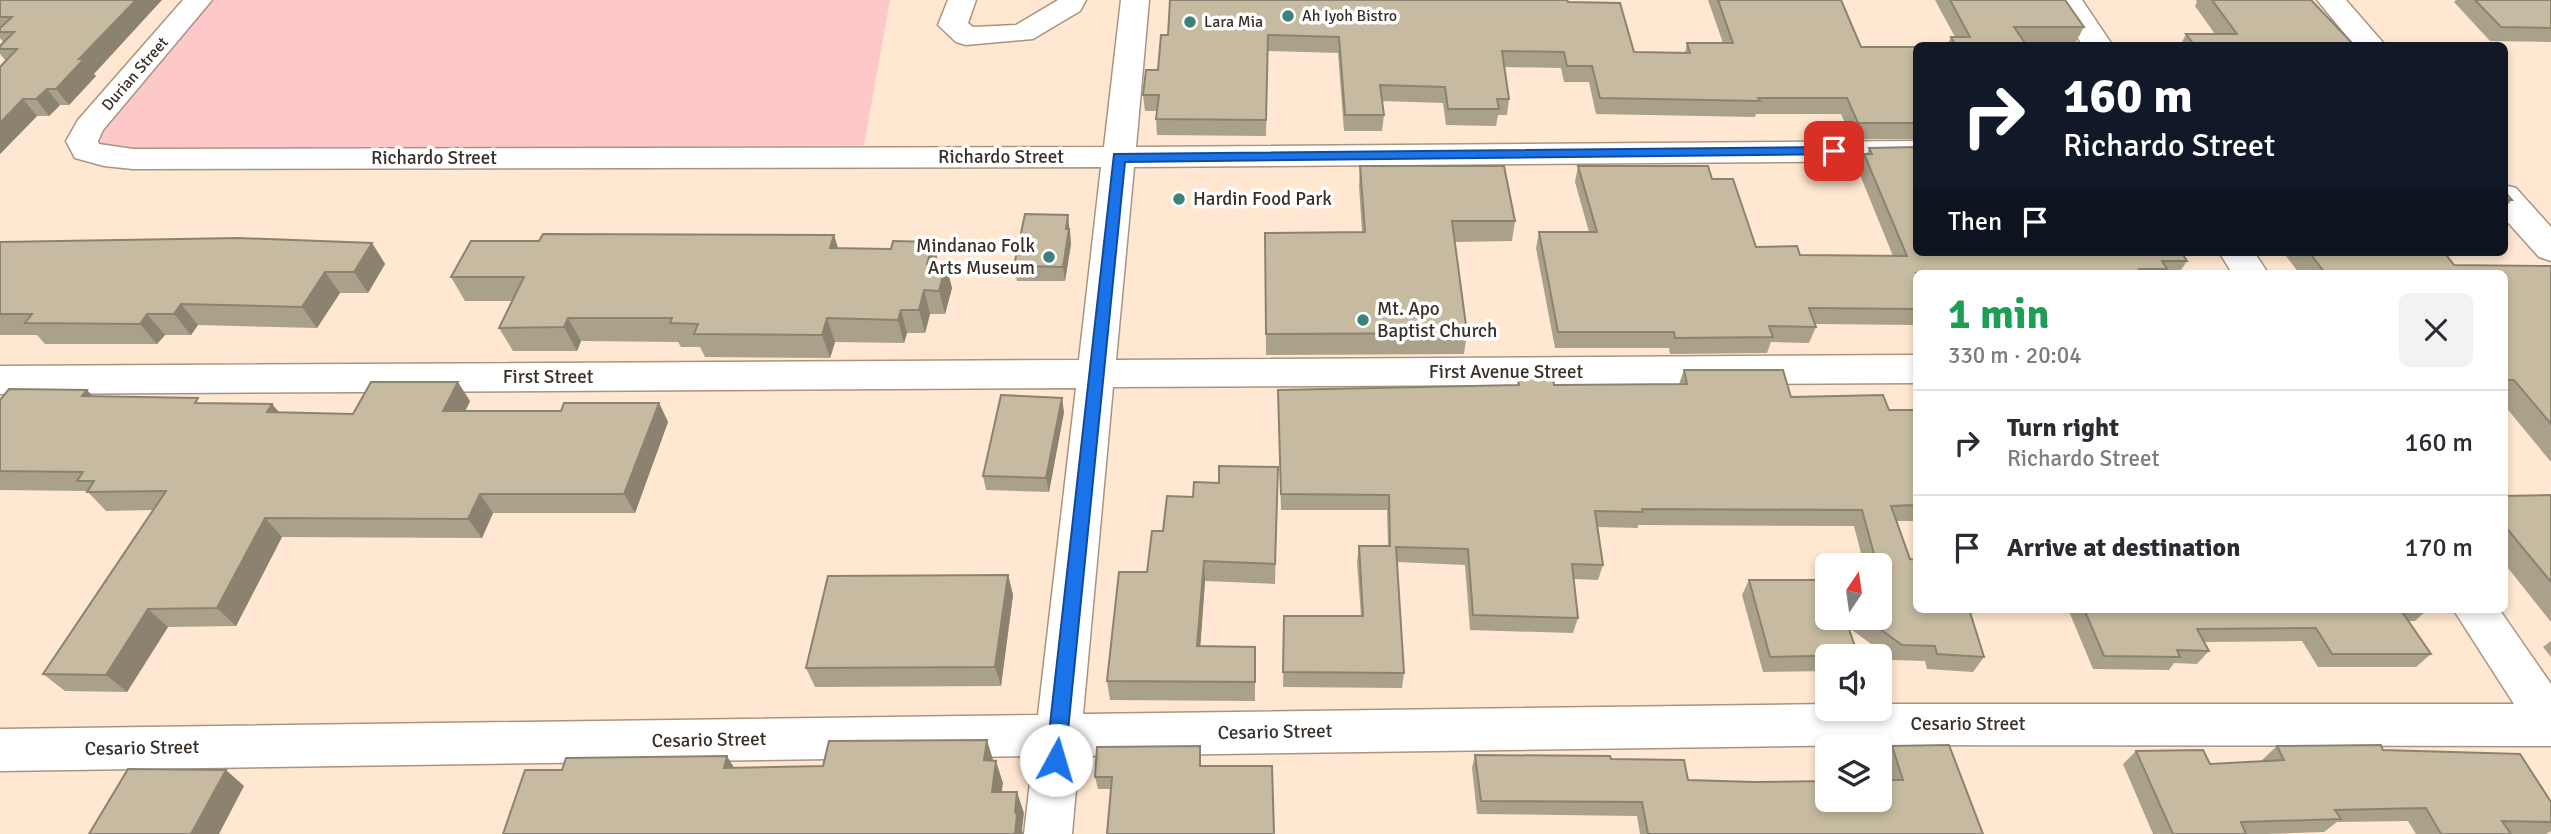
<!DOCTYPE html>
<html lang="en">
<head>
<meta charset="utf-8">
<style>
	:root { --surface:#fff; --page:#f2f2f3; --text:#2b2b33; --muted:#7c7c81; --line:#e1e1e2 }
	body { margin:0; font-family:Signika,sans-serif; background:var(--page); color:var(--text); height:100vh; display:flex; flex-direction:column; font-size:26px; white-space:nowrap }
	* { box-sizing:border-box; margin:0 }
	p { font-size:23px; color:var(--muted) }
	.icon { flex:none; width:38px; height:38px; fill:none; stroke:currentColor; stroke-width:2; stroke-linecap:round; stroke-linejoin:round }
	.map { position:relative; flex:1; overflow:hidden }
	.details { position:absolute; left:1913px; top:270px; width:595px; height:343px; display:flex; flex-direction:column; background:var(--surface); border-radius:10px; box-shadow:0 4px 10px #0003 }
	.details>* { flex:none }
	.hud { position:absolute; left:1913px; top:42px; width:595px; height:214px; border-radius:10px; box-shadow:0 4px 10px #0003; background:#111827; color:#fff; overflow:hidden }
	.needle { width:46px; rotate:13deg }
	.buttons { position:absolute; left:1815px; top:553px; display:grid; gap:14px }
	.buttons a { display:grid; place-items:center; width:77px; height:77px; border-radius:10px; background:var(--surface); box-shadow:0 4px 10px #0003; font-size:35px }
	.pin { position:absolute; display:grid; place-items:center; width:60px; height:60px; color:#fff; margin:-30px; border-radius:14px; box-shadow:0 4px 10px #0006 }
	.me { position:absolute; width:77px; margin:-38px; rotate:6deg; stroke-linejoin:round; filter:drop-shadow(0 0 5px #0008) }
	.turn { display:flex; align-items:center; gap:24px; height:147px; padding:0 35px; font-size:32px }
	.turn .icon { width:91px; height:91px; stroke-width:2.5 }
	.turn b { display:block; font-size:49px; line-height:60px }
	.then { display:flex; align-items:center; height:66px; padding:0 35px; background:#0003; gap:14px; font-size:26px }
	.round { display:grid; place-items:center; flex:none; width:74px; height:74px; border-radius:10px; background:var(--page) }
	.summary { display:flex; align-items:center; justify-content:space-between; height:119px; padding:0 35px }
	h1 { font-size:42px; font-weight:700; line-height:52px; color:#1e9e55 }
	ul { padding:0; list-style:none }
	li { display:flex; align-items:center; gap:21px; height:105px; padding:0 35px; border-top:2px solid var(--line) }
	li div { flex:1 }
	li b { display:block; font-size:26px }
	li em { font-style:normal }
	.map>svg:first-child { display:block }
</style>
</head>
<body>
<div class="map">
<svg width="2551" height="834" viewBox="0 0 2551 834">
	<rect width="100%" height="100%" fill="#ffe7d1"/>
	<path fill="#fdc8ca" d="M212,0H890L864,145L134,152L111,150L99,143L98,135Z"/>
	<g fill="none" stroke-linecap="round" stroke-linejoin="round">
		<g stroke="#aa9480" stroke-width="3">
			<path id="minor" d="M183,0H212L103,130L98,141L99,144L133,149L1104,147L1121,0H1149L1136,147L1916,141V161L1134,167L1116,360L1916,355V383L1113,387L1083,714L1827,704V709H1880V704H2514L2453,609H2499L2551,684V746L1864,745L1079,756L1072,834H1024L1033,756L0,771V729L1038,715L1076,388L0,394V366L1079,360L1101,167L133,169L104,166L75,158L66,141L78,120Z
				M948,0H976L968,23L973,27L1016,25L1058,0H1086L1080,11L1033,39L966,45L956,42L938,25Z
				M2054,0H2082L2113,46H2083Z
				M2317,0H2346L2386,46H2355Z
				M2504,185L2516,188L2551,227V261L2539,257L2504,218Z
				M2219,252H2254L2268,273H2232Z"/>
		</g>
		<use href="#minor" fill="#fff" fill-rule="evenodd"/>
	</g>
	<path fill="#aaa18a" d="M0,0L96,76L69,105H60L49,116H37L0,154L6,61L0,54V46L3,42L0,38Z
		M1708,0H1841L1861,47H1916V139H1852L1841,114H1756L1755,117L1596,114L1589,82H1564L1561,68L1504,67L1509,99L1507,115H1498L1496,126L1446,125L1443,103L1382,101L1384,115L1382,131H1344L1338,53L1268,51L1266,136L1157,135L1156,119L1157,111H1145L1143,95L1158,70L1168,35L1568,2L1634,52L1685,53L1687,43H1723Z
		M1935,0H2065L2084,27L2076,42H2025L2027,46H1947L1951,37H1955Z
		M2196,0H2311L2355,46H2180L2186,34H2215L2195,6L2197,2Z
		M2456,0H2551V42L2490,41L2454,2Z
		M1869,148L1916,252H2188L2184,257L2187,261L2179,273H1916V325L1815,324L1816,327L1809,343L1771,342L1767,353L1670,354L1669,348H1555L1536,248L1539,232H1589L1575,182L1578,166L1712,179L1756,247L1800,255L1893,256L1858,170L1864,154H1867Z
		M1360,166L1515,221L1512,241L1455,242L1467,333L1464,354L1266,355L1265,233L1362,232L1359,186Z
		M2504,191L2512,200L2504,209Z
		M1070,229L1071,244L1065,281H1017L1014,266Z
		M834,235L838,248L891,249L933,242L939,264L952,288L945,314H930L925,333H907L904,343L835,342L830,358L705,357L700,347H681L678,342L581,341L577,351H513L499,328L512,301H465L451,277L539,241Z
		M0,242L372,243L385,264L368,293H340L317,328L198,325L191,335H165L157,344H45L37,335H0Z
		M2283,252H2444L2454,265L2551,266V462L2504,405V273H2299Z
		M1684,370L1791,397L1889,410H1916V521H1896L1910,559L1984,657L1973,672L1927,669L1925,661L1893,660L1848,627L1857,656H1827V671L1763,672L1742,595L1749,580L1827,618H1880V565H1864L1854,526L1638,525V528L1598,527L1603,565L1598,580L1574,579L1578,618L1573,633L1470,630L1465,565L1397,562L1404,673L1402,688L1283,687L1284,616H1361L1357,562L1359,546H1388L1387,510H1281L1278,406L1517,385L1518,376L1554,385L1679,384Z
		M87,390L93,397L202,403L272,404L279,412L353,414L470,401L465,411H561L659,403L668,422L635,513H493L482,538L282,537L236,626L168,627L127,692L65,691L43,674L153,510L106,511L87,491L0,490V400Z
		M1064,412L1049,492L986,490L983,476Z
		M1278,467L1275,584L1205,581L1200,646L1255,647V701L1110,700L1107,681L1163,531L1193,497L1219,483Z
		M2551,495V622L2504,563V496Z
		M1008,575L1013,595L1001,686L815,687L806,668Z
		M2068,609H2428L2415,621H2408L2431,654L2416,667H2318L2302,641L2204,642L2209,651L2197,664L2174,663L2169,670L2093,669Z
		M2551,641V657L2543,647Z
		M1200,746L1201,758L1111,789H1098L1095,777Z
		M1892,746L1983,834H1640L1637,816L1477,814L1472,768L1475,755L1611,759L1688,780L1754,782L1889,780L1882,760Z
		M2277,746L2383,750L2551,802V831L2546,834H2416L2408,821L2337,822L2324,832L2267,834H2153L2123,764L2136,751L2210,764L2263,761L2262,760Z"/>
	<path fill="#8b8370" d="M136,0H162L94,74L96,76L69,105L56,89L79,59Z
		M47,89L60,105L49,116L36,99Z
		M23,99L37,116L0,154V123Z
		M1068,215L1071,244L1065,281L1063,267Z
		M834,235L841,259L830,248Z
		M933,242L939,265L927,264Z
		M372,243L385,264L368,293L354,272Z
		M946,264L952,288L945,314L939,291Z
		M325,272L340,293L317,328L302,307Z
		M924,290L930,314L925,333L919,310Z
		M181,304L198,325L191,335L174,314Z
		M901,310L907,333L904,343L898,320Z
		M147,314L165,335L157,344L140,324Z
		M568,318L581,341L577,351L564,327Z
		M827,318L835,342L830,358L822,335Z
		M458,382L470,401L456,431L443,411Z
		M87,390L105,410L82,396Z
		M1062,398L1064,412L1049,492L1046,478Z
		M659,403L668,422L635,513L624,494Z
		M272,404L288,424L267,412Z
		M480,494L493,513L482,538L468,519Z
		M265,518L282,537L236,626L217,608Z
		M1204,561L1205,581L1199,665L1197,646Z
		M1008,575L1013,595L1001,686L995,667Z
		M148,609L168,627L127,692L106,675Z
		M987,740L994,763L984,760Z
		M727,756L741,779L724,768Z
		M996,761L1003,783L999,813L992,792Z
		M226,770L244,786L219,834H191Z
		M1017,792L1024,813L1022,830L1023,834H1015V812Z"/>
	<path fill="#c6bba0" stroke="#8b8370" stroke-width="2" d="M0,0H136L79,59H84L56,89H47L36,99H23L0,123V67L17,49H0V46L14,32H0V28L12,17H0Z
		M1170,0H1567L1568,2L1620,3L1634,52L1690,53L1687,43H1733L1718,0H1841L1861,47H1916V123H1858L1847,98H1758L1760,101L1600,98L1592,66H1567L1564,52L1502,51L1509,99H1497L1499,109H1448L1445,87L1380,85L1384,115H1345L1339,37L1268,35L1266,120L1156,119L1159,95H1143L1146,70H1158L1161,35H1168Z
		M1950,0H2065L2084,27H2014L2027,46H1956L1951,37H1970Z
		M2212,0H2311L2355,46H2195L2186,34H2237Z
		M2475,0H2551V28L2501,27Z
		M1916,147V252H2181L2187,261H2162L2167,269H2139L2141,273H1916V309L1809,308L1816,327L1769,326L1773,337L1675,338L1674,332H1558L1539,232H1597L1578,166H1708L1712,179H1733L1756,247L1797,246L1800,255L1907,256L1864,154H1872L1869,148Z
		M1360,166H1504L1515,221H1452L1467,333L1266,334L1265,233L1365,232Z
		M2504,191L2512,200H2504Z
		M1025,214L1068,215L1066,229H1069L1063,267L1014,266Z
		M543,234L834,235L830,248L891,249L893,241L933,242L927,264H946L939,291L924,290L919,310H901L898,320L827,318L822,335L694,334L698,324L670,323L672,318H568L564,327L499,328L524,277H451L471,241H539Z
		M239,238L372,243L354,272H325L302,307L181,304L174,314H147L140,324L25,323L32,314H0V242Z
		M2309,252H2444L2454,265L2551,266V424L2514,380H2504V273H2325Z
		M1684,370H1783L1791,397L1883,395L1889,410H1916V505L1891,506L1910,559L1916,560V609H1969L1984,657L1937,654L1935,646L1902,645L1865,618H1880V580H1881L1880,573V565H1877L1862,510L1642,509L1643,512L1595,511L1603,565L1572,564L1578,618L1473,615L1468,549L1396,547L1404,673L1283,672L1284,616H1363L1359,546H1390L1389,495L1281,494L1278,390L1519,385L1518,376H1553L1554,385L1687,384Z
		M371,382H458L443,411H561L564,403H659L624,494H480L468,519L265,518L217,608L148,609L106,675L43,674L166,491L87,492L94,481H77L83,472L0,471V400L9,389L87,390L82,396L198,398L195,403L272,404L267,412L353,414Z
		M1001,395L1062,398L1046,478L983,476Z
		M1219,466L1278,467L1275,564L1204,561L1197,646L1255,647V682L1107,681L1119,572H1147L1152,531H1163L1167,496L1193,497L1194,482L1219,483Z
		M2551,495V582L2504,525V496Z
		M1008,575L995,667L806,668L828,576Z
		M1749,580H1827V618H1845L1858,655L1770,657Z
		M2084,609H2400L2431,654H2332L2316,628L2197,629L2209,651L2177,650L2180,657L2104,656Z
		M987,740L984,760L996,761L992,792H1017L1015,812L1017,815L1015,834H503L525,770H562L566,758L727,756L724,768L823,766L829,741Z
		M1949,745L1983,834H1648L1642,802L1481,801L1475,755L1610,756L1611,759L1684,760L1688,780L1754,782L1827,781V800H1880V780H1903L1892,746Z
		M2381,745L2383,750L2520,754L2551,802V822L2502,821L2511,834H2441L2426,808L2335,810L2341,819L2241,822L2246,834H2173L2136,751L2203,750L2210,764L2284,760L2277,746Z
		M1200,746V766H1272L1274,834H1107L1112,777H1095L1097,747Z
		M128,769L226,770L191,834H89Z"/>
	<path fill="#1a73e8" stroke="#114b97" stroke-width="2" d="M1834,147L1838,148V154L1125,162L1065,760L1062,766L1056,768L1049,766L1046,760L1114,154Z"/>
	<g fill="#3c827a" stroke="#fff" stroke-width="2.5">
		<circle cx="1288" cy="16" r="7"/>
		<circle cx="1190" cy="22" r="7"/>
		<circle cx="1179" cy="199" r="7"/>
		<circle cx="1049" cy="257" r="7"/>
		<circle cx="1363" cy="320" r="7"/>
	</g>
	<g text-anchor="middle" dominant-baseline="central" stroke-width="7" stroke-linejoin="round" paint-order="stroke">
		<g font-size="16" fill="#393028" stroke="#fff" text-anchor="start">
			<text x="1302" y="16">Ah Iyoh Bistro</text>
			<text x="1204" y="22">Lara Mia</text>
		</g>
		<g font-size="16" fill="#393028" stroke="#fff">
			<text transform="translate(135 74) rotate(-49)">Durian Street</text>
		</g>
		<g font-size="19" fill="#393028" stroke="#fff">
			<text x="1001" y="157">Richardo Street</text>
			<text x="434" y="158">Richardo Street</text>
			<text x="1506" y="372">First Avenue Street</text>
			<text x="548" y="377">First Street</text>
			<text x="1968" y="724">Cesario Street</text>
			<text transform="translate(1275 732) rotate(-1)">Cesario Street</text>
			<text transform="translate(709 740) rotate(-1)">Cesario Street</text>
			<text transform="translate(142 748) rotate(-1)">Cesario Street</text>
		</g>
		<g font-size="19" fill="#393028" stroke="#fff" text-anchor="start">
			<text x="1193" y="199">Hardin Food Park</text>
			<text x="1035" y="246" text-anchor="end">Mindanao Folk<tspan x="1035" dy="22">Arts Museum</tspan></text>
			<text x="1377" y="309">Mt. Apo<tspan x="1377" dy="22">Baptist Church</tspan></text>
		</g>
	</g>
</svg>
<div class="buttons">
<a><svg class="needle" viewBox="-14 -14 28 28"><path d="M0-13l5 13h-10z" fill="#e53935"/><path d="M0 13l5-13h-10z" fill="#7c7c81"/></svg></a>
<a><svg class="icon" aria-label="sound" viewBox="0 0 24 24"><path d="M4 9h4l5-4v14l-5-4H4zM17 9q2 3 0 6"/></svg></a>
<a><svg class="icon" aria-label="layers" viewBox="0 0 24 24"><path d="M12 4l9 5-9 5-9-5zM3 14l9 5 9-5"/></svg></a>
</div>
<div class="pin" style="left:1834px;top:151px;background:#d93025"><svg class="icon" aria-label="arrive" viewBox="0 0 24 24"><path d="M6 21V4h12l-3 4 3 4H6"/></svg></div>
<svg class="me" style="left:1056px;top:760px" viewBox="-20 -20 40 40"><circle r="19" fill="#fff"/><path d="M0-13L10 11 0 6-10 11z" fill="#1a73e8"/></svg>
<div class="hud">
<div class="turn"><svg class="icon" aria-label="right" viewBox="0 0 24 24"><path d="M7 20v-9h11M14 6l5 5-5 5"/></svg><div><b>160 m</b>Richardo Street</div></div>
<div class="then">Then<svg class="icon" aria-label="arrive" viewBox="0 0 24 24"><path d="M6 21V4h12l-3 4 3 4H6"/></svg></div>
</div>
<section class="details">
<div class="summary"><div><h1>1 min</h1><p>330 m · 20:04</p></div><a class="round"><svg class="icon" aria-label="close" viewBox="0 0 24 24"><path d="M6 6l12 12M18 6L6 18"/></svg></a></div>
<ul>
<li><svg class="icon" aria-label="right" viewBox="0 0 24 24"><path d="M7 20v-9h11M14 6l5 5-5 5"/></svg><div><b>Turn right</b><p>Richardo Street</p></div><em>160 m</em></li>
<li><svg class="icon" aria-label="arrive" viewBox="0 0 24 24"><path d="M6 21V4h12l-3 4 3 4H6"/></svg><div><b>Arrive at destination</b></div><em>170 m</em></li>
</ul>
</section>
</div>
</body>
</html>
